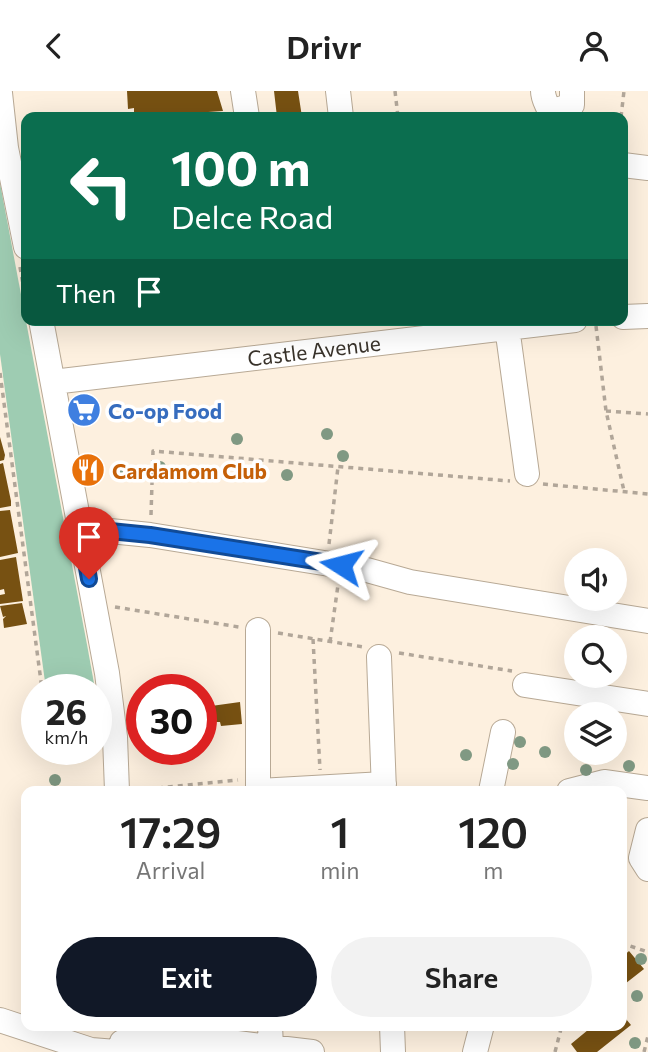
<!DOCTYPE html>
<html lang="en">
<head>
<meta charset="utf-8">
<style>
	:root { --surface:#fff; --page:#f2f2f2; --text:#222; --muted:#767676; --accent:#111827 }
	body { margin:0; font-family:Commissioner,sans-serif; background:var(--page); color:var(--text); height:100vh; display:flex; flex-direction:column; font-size:26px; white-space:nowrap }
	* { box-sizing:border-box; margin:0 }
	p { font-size:23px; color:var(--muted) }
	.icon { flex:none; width:38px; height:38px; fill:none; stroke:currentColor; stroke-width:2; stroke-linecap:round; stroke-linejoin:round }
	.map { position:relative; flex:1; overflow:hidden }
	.sheet { position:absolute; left:21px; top:695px; width:606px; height:245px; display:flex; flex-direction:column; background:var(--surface); border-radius:14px; box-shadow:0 7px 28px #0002 }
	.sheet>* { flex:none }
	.banner { position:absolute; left:21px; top:21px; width:607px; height:214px; border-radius:14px; box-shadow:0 7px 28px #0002; background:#0b6e4f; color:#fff; overflow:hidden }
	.fabs { position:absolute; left:564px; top:457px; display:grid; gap:14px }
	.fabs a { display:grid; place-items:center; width:63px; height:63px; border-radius:50%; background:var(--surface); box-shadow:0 7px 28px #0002; font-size:35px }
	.speed { position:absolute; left:21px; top:583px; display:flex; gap:14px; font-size:35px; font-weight:700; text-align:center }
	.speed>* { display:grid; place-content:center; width:91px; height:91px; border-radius:50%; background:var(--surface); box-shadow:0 7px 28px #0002; line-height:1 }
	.speed small { font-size:18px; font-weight:400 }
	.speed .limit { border:10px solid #d22; background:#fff; color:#111 }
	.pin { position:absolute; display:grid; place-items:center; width:60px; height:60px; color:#fff; margin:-72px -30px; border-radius:50% 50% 50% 0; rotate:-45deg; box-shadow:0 0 7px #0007 }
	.pin .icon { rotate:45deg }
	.me { position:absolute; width:77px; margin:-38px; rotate:279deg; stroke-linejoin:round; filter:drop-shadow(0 0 5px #0008) }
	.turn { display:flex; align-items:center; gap:24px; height:147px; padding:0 35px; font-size:32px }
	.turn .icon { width:91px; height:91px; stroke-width:2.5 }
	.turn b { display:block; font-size:49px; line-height:60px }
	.then { display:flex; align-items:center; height:66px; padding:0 35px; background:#0003; gap:14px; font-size:26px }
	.eta { display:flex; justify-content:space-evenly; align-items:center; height:119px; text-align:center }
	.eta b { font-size:42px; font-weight:600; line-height:49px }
	.action { display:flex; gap:14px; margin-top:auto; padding:14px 35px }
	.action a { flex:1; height:80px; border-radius:42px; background:var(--accent); color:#fff; font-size:28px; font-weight:600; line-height:80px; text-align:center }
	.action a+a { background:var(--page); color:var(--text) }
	header { display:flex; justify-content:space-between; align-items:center; height:91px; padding:0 35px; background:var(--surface); font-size:32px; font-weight:600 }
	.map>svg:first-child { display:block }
</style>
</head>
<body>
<header><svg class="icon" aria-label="back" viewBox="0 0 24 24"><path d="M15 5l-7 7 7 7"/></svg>Drivr<svg class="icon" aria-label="person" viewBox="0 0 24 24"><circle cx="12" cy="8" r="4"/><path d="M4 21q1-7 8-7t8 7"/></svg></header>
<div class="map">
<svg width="648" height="961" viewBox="0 0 648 961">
	<rect width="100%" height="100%" fill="#fdf0df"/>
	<path fill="#9eccb2" d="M0,92L88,559L95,598H46L0,263Z"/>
	<path fill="#775112" d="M127,0H217L223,20L134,26V17L128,18Z
		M274,0H298L302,26H277Z
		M0,346L5,364L4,369L0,370Z
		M3,372L11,410V415L0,417V373Z
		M10,419L18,462L0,466V420Z
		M16,466L23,510L0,513V504L5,503L4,498L0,499V469Z
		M22,512L27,533L4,537L3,528L6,525L3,526L0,515Z
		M240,611L242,633L221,635L220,631H213L212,624L205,625L204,616Z
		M629,860L644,878L621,896V867Z
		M621,922L631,934L597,961H577L571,953L594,934H621Z"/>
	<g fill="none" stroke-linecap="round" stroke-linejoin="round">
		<g stroke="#b8a995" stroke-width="26">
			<path id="minor" d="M243,0L247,26
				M338,0L341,26
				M543,0C543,11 551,17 550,26
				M0,2L6,57L26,156
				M551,21L572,14V0
				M623,74L648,77
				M623,226L648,225
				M41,229L107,582L115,646L117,700
				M507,236L527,383
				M53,291L575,229
				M80,437L150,444L367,479L410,491L648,530
				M379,566L384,700
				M525,594L648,613
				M258,700V539
				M259,700L384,693
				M491,700L503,641
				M569,700L604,691L648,697
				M648,739L641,767L648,778
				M0,929L91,959L116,961
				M270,934L271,956
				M392,934L393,961
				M122,951H229L312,961
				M475,961L482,934"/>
		</g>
		<path stroke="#b1a699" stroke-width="3.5" stroke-dasharray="5 5" stroke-linecap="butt" d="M395,0L398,26
			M621,26L624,0
			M20,176L26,210
			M596,235L606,320L624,400
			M0,282L42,598
			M606,320L648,323
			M543,393L648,403
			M151,424L153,360L510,390
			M329,453L338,376
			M115,516L239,536
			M278,542L364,556
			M313,548L320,679
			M330,551L338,494
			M399,562L512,580
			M138,699L238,689
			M621,852L648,861
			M555,961L562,934
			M644,961L648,945"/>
		<use href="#minor" stroke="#fff" stroke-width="24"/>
	</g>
	<g fill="#809983">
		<circle cx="327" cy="343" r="6"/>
		<circle cx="237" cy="348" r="6"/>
		<circle cx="343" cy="365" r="6"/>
		<circle cx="160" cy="376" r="6"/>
		<circle cx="117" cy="381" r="6"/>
		<circle cx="250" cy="381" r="6"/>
		<circle cx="287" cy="384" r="6"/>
		<circle cx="520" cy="651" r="6"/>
		<circle cx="545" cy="661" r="6"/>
		<circle cx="466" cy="664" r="6"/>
		<circle cx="513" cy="673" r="6"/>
		<circle cx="629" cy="675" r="6"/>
		<circle cx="586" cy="679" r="6"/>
		<circle cx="55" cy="689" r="6"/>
		<circle cx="641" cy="868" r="6"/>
		<circle cx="637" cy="905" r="6"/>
		<circle cx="635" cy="952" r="6"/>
	</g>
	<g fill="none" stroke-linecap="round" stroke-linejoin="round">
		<g stroke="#114b97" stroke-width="18">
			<path id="route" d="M89,488L80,437L150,444L341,474"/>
		</g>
		<use href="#route" stroke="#1a73e8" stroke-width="12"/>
	</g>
	<defs>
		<g id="supermarket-disc" transform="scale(1.75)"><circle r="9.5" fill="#3f7fe0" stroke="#fff"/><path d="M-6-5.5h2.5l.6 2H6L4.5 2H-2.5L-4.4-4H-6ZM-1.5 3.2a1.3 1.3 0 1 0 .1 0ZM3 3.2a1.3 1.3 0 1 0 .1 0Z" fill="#fff"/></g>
		<g id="restaurant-disc" transform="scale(1.75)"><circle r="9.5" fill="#e8710a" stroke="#fff"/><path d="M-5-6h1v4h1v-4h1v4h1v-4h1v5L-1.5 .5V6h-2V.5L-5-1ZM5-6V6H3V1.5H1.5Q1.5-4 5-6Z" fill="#fff"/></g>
	</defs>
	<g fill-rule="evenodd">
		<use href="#supermarket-disc" x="84" y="319"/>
		<use href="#restaurant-disc" x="88" y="379"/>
	</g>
	<g text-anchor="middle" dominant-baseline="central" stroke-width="7" stroke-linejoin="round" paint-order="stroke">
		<g font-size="21" fill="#39332b" stroke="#fff">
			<text transform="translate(314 259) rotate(-7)">Castle Avenue</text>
		</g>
		<g font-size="21" font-weight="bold" fill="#366cbe" stroke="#fff" text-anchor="start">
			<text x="108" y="319">Co-op Food</text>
		</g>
		<g font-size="21" font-weight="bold" fill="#c56008" stroke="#fff" text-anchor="start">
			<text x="112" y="379">Cardamom Club</text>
		</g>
	</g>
</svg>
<div class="fabs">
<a><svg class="icon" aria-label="sound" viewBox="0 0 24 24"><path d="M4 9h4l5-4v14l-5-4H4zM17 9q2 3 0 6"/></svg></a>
<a><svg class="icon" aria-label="search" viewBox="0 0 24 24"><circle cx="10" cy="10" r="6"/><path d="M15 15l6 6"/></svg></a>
<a><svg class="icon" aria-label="layers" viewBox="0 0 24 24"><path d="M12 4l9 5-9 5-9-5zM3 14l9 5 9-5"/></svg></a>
</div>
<div class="speed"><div>26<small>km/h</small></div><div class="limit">30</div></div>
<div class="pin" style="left:89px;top:488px;background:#d93025"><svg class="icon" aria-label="arrive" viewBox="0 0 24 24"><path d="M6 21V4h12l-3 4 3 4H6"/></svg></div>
<svg class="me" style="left:341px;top:474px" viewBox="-20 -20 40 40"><path d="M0-17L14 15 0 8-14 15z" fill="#1a73e8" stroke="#fff" stroke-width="4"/></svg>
<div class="banner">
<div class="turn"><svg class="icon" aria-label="left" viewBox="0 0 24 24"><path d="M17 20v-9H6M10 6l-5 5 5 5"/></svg><div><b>100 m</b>Delce Road</div></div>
<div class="then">Then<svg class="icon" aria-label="arrive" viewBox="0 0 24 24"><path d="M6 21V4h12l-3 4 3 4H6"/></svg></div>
</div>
<section class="sheet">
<div class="eta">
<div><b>17:29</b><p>Arrival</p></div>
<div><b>1</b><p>min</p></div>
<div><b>120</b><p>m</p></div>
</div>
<div class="action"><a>Exit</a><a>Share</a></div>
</section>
</div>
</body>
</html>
